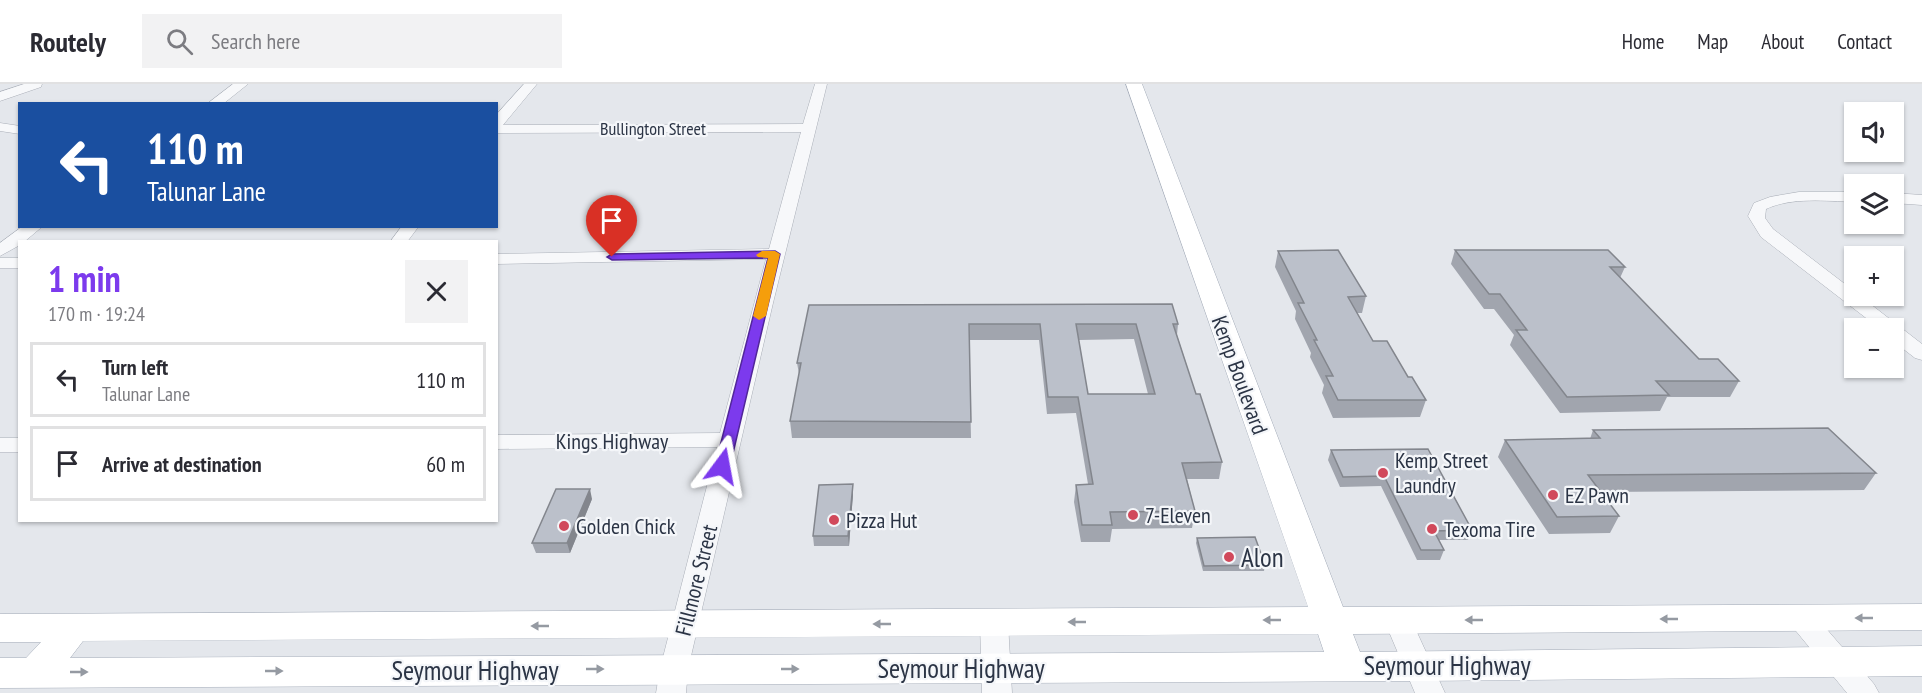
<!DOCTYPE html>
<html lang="en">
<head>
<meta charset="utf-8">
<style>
	:root { --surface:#fff; --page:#f2f2f3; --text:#2b2b33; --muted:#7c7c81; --line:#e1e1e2; --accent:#7c3aed }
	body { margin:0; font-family:"PT Sans Narrow",sans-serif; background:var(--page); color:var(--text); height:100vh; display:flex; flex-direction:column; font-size:22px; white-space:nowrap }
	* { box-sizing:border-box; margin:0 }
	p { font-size:20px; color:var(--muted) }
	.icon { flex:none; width:33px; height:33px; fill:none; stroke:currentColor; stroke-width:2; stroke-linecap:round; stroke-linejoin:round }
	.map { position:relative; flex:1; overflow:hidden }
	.side { position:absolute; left:18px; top:156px; width:480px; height:282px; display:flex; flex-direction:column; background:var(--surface); border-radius:0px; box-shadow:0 2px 4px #0004 }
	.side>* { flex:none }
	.banner { position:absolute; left:18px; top:18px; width:480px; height:126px; border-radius:0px; box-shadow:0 2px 4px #0004; background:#1a4fa0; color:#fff; overflow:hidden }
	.tools { position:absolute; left:1844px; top:18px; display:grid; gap:12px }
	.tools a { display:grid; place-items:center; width:60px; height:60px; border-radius:0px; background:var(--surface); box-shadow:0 2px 4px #0004; font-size:30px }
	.pin { position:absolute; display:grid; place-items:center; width:51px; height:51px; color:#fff; margin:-62px -26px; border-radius:50% 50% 50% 0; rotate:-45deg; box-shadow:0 0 6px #0007 }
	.pin .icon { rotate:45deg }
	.me { position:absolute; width:66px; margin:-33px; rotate:13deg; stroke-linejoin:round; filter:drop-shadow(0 0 4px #0008) }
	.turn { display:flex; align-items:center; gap:21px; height:126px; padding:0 30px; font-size:27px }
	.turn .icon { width:78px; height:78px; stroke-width:2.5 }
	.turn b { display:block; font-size:42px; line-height:51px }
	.round { display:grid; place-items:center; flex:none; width:63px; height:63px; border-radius:0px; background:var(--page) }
	.headline { display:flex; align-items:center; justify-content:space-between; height:102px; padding:0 30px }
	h1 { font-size:36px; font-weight:700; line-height:45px; color:var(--accent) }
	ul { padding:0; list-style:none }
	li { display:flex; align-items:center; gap:18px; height:75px; margin:0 12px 9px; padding:0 18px; border:3px solid var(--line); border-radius:0px }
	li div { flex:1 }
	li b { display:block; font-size:22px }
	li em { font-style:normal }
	header { display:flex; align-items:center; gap:36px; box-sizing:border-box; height:84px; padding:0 30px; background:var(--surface); border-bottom:2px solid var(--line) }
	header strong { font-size:28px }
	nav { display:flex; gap:33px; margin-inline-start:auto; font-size:21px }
	.search { width:420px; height:54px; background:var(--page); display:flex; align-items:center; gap:15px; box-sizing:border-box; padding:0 21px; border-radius:0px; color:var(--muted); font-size:22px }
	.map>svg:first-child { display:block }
</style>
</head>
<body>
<header>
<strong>Routely</strong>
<div class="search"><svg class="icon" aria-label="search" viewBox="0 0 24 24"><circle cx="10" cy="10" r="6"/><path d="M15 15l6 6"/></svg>Search here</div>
<nav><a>Home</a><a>Map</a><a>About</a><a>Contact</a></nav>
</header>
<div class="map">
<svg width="1922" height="609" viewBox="0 0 1922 609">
	<rect width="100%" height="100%" fill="#e4e7ec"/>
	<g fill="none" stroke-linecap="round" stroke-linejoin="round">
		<g stroke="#a9aeb7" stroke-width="1">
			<path id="minor" d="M24,0H42L41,3L0,17V8Z
				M233,0H248L223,20H207Z
				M524,0H537L503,41L803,40L815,0H827L773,219L688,585L686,609H656L660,585L717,363L496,365V351L720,349L766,175L496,180V170L769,165L801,48L496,49V31Z
				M0,39L20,42V50L0,47Z
				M1799,108H1854V118C1826,117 1792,113 1766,125L1765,134L1773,145L1854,207V212H1860L1922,260V276L1915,274L1893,257V244H1879L1761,153L1748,132L1754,119L1770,113Z
				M1893,109L1922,111V121L1893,119Z
				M23,142H43L24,158H20V161L0,172V159Z
				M402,142H419L407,158H390Z
				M0,174H20V184H0Z
				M0,354H20V368H0Z
				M1801,524L1811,527L1874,600L1879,609H1847L1791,541L1787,534L1791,527Z
				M1398,525L1408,529L1445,609H1415L1384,536L1388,529Z
				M994,528L1004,532L1008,539L1012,609H982L980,539L984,532Z"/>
		</g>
		<g stroke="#a3abb8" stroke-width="1">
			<path id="major" d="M1126,0H1142L1343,523L1922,520V546L1353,550L1360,568L1922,562V592L1418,597L0,604V574H26L41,558H0V530L1308,523ZM1318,550L1324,568L70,574L83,557Z"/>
		</g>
		<use href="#minor" fill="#f7f8fa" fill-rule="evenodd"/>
		<use href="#major" fill="#fff" fill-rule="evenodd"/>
	</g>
	<path fill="#a1a5ae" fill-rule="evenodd" d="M1455,166L1625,183L1620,194L1699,275L1739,297L1730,313H1667L1660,327L1560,329L1510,261L1514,251L1494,225H1484L1451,180Z
		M1278,167L1366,212L1362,229H1357L1373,257L1408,293L1426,316L1420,333L1333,334L1322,309L1324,301L1310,273L1311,269L1295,235L1296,227L1275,183Z
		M809,221L1178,240L1177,251L1196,310L1222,378L1219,395H1187L1195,427L1192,444L1112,445L1110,458H1081L1074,418L1076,401L1088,400L1076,329L1047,330L1039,256H969L971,354H792L790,337L799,290L797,279ZM1134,255L1148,310H1088L1079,256Z
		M1593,346L1876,389L1864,406L1600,408L1619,432L1610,449L1549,450L1498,373L1505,356L1590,355Z
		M1428,365L1472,446L1468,456H1439L1444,466L1440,476H1417L1381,402L1340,403L1328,376L1331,366Z
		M853,410L849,462H814L813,452Z
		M592,415L570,469H536L532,459Z
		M1197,454L1265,481L1264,487H1203L1196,459Z"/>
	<path fill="#83868d" d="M853,400V410L849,462L848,452Z
		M590,405L592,415L570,469L567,459Z"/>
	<path fill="#bbc0ca" stroke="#83868d" stroke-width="1.5" fill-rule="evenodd" d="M1338,166L1366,212L1348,213L1373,257H1387L1408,293H1412L1426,316H1338L1326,292H1333L1314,256H1317L1298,219H1304L1278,167Z
		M1455,166H1608L1625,183H1610L1699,275H1718L1739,297H1656L1669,311L1567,313L1516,246H1527L1500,210H1489Z
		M1172,220L1178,240H1173L1196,310H1200L1222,378L1182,379L1195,427L1110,428L1112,441H1082L1076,401L1093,400L1078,313H1048L1040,240H969L971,338L790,337L801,279H797L809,221ZM1076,240H1136L1155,310H1088Z
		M1828,344L1876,389L1588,391L1619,432L1557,433L1505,356L1600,354L1593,346Z
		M1428,365L1472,446L1434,447L1444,466H1421L1384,392L1343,393L1331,366Z
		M853,400L848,452H813L819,401Z
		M556,405H590L567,459H532Z
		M1255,453L1265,481L1204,482L1197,454Z"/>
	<defs><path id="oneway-solid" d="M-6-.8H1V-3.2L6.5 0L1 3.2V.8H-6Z" transform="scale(1.5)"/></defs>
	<g fill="#959aa2">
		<use href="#oneway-solid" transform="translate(1864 534) rotate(180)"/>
		<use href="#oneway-solid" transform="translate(1669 535) rotate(180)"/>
		<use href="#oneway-solid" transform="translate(1272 536) rotate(-180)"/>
		<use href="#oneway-solid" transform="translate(1474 536) rotate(180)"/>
		<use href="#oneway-solid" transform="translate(1077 538) rotate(180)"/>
		<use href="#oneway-solid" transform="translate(882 540) rotate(180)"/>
		<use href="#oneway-solid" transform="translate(540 542) rotate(180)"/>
		<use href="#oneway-solid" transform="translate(595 585)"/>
		<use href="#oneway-solid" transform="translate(790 585)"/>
		<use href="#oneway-solid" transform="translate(274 587)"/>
		<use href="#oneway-solid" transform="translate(79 588)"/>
	</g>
	<path fill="#7c3aed" stroke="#51269a" stroke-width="1.5" d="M775,167L780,170L730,382L722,387L715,382L768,174L612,176L607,173L612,170Z"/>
	<path fill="#f59e0b" d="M762,167H775L780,170L766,232L759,236L753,232L768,174L758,173L756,171Z"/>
	<g fill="#d1495b" stroke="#f4f6f9" stroke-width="2">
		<circle cx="1383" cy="389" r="6"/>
		<circle cx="1553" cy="411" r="6"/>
		<circle cx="1133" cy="431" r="6"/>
		<circle cx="834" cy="436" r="6"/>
		<circle cx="564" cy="442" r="6"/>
		<circle cx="1432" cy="445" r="6"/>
		<circle cx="1229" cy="473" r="6"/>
	</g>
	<g text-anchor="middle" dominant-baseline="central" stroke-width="4.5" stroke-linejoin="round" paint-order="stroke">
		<g font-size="18" fill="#2b3445" stroke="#f4f6f9">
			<text x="653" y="44">Bullington Street</text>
		</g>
		<g font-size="22" fill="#2b3445" stroke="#f4f6f9">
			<text transform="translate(1240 291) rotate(70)">Kemp Boulevard</text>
			<text x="612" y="357">Kings Highway</text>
			<text transform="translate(696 496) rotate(-76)">Fillmore Street</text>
		</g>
		<g font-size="22" fill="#2b3445" stroke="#f4f6f9" text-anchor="start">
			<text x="1395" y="376">Kemp Street<tspan x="1395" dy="25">Laundry</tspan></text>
			<text x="1565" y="411">EZ Pawn</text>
			<text x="1145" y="431">7-Eleven</text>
			<text x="846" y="436">Pizza Hut</text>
			<text x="576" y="442">Golden Chick</text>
			<text x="1444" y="445">Texoma Tire</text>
		</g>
		<g font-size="27" fill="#2b3445" stroke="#f4f6f9" text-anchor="start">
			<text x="1241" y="473">Alon</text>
		</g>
		<g font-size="27" fill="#2b3445" stroke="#f4f6f9">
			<text x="1447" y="581">Seymour Highway</text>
			<text x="961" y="584">Seymour Highway</text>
			<text x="475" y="586">Seymour Highway</text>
		</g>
	</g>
</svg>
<div class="tools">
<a><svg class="icon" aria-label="sound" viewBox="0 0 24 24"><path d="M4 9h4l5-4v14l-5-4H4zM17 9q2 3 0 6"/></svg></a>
<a><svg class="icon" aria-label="layers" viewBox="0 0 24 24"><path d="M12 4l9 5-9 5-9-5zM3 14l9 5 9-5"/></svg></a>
<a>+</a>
<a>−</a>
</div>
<div class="pin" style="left:612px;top:173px;background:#d93025"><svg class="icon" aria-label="arrive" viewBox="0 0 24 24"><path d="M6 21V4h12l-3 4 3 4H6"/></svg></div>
<svg class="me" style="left:722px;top:382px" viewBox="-20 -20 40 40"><path d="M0-17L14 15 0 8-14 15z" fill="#7c3aed" stroke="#fff" stroke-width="4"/></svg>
<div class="banner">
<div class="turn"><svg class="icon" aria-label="left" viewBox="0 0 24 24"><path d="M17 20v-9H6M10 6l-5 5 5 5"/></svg><div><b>110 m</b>Talunar Lane</div></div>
</div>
<section class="side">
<div class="headline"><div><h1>1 min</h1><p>170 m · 19:24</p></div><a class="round"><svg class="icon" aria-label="close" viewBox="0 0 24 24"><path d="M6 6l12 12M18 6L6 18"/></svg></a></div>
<ul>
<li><svg class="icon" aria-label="left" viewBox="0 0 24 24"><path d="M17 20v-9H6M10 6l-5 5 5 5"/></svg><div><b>Turn left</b><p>Talunar Lane</p></div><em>110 m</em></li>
<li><svg class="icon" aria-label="arrive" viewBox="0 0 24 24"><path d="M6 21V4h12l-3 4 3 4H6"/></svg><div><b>Arrive at destination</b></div><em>60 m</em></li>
</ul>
</section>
</div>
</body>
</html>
